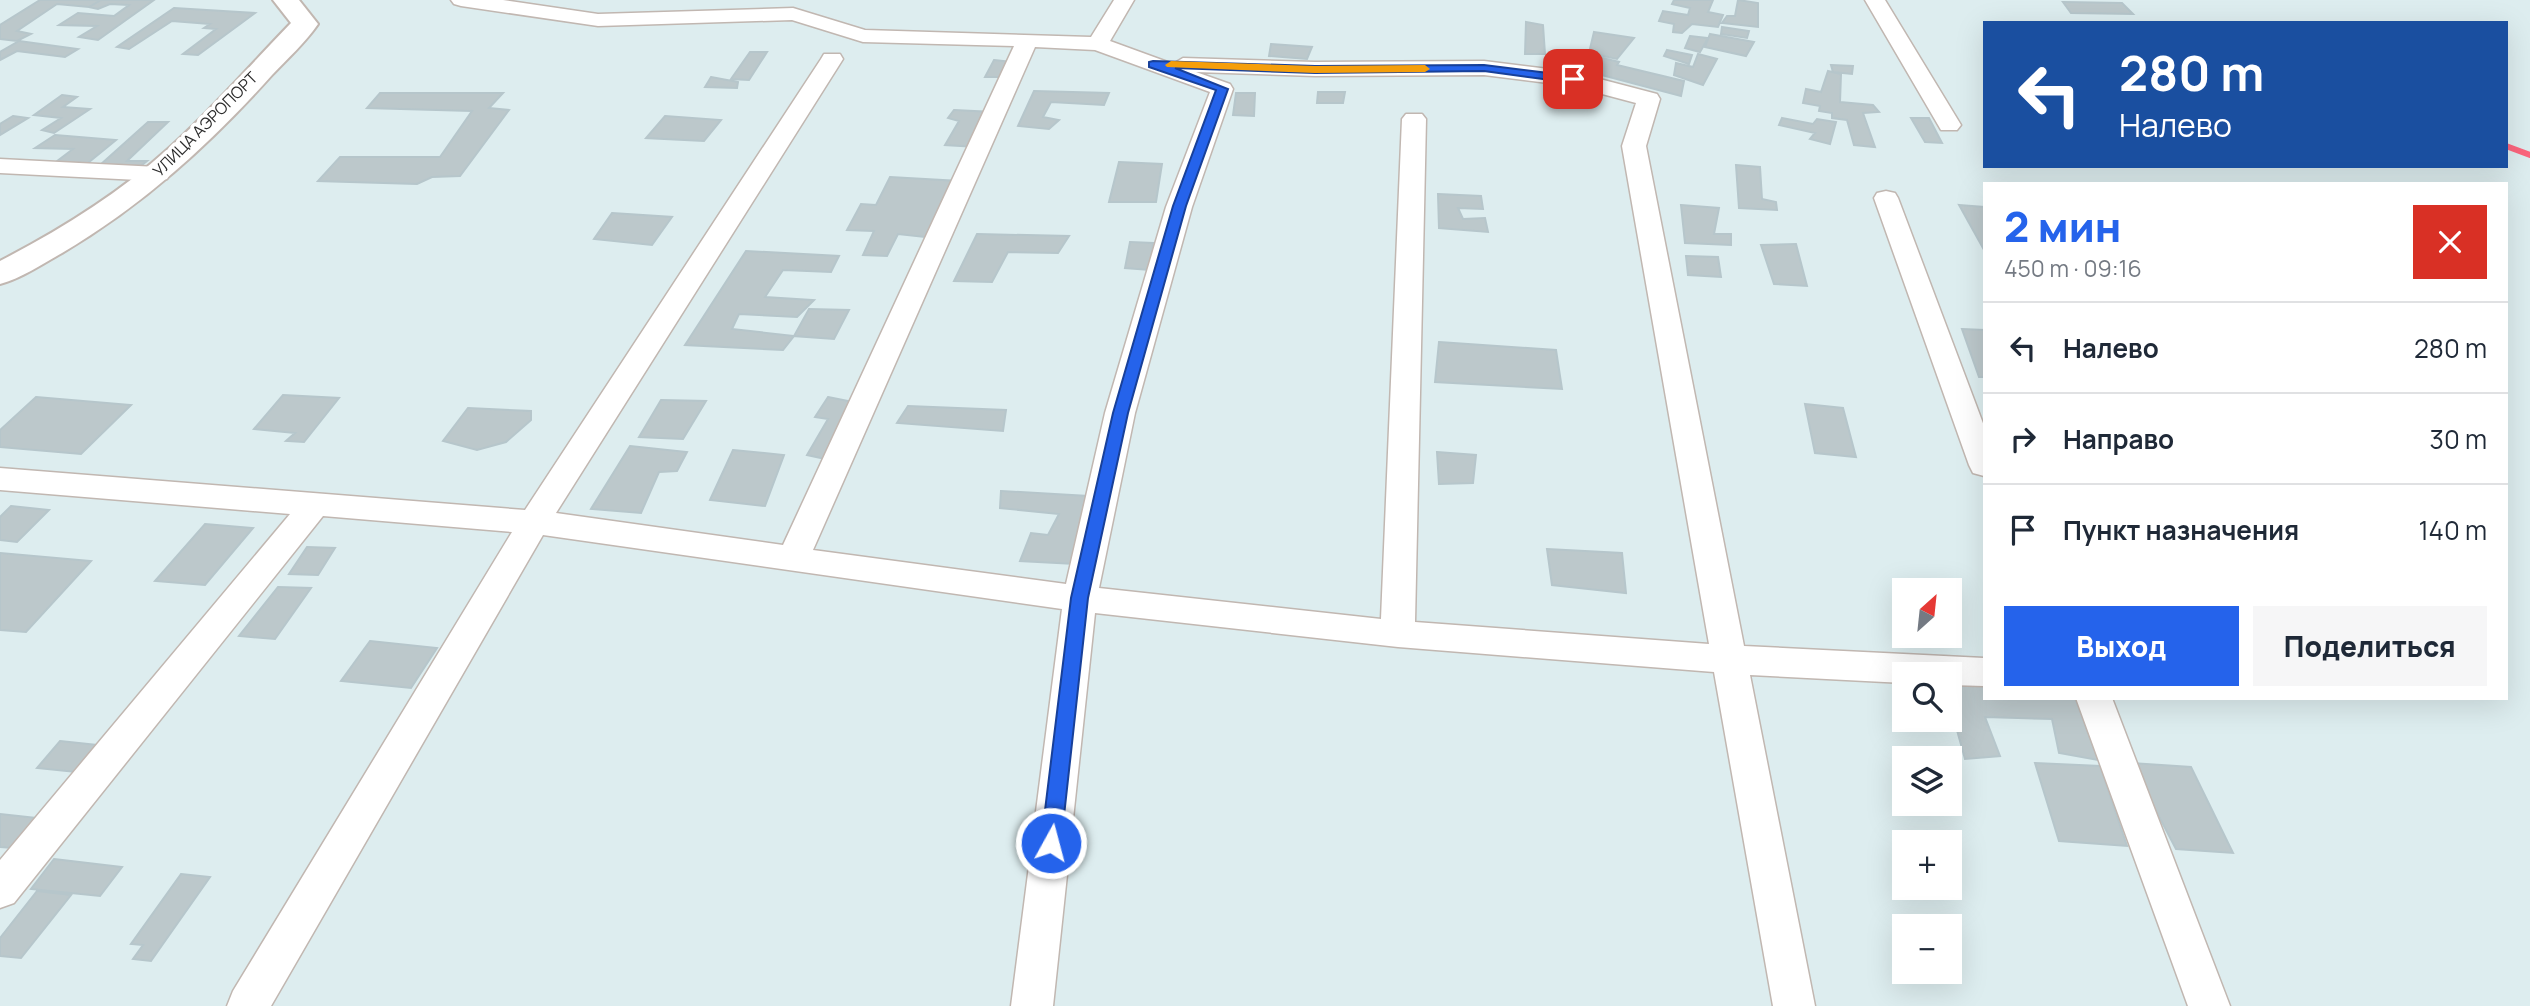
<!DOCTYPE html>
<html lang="ru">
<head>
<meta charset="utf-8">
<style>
	:root { --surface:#fff; --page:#f6f6f7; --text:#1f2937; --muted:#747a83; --line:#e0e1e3; --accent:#2563eb }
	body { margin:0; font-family:Manrope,sans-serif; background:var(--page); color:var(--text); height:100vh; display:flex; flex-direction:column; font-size:26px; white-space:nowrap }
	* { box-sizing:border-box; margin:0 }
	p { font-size:23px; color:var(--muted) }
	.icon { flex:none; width:38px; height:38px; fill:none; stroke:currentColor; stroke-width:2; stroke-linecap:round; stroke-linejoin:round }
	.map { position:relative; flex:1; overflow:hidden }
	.side { position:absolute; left:1983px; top:182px; width:525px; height:518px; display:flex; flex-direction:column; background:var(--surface); border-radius:0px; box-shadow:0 7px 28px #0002 }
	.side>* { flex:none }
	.banner { position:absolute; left:1983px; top:21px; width:525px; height:147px; border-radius:0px; box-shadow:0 7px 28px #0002; background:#1a4fa0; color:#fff; overflow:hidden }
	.needle { width:46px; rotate:27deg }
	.fabs { position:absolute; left:1892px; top:578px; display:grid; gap:14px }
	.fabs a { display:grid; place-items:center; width:70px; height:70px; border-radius:0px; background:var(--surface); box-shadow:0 7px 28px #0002; font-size:35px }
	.pin { position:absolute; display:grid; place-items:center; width:60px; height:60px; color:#fff; margin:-30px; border-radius:14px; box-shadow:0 4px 10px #0006 }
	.me { position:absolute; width:77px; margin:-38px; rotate:7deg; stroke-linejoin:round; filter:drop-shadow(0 0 5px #0008) }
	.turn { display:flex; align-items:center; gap:24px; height:147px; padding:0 21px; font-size:32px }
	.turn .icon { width:91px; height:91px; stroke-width:2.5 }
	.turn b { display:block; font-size:49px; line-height:60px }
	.round { display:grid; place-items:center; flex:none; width:74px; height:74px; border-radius:0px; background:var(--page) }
	.headline { display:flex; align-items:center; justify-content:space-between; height:119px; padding:0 21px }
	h1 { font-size:42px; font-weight:800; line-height:52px; color:var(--accent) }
	.cta { display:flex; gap:14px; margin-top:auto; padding:14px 21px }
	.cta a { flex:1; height:80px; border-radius:0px; background:var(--accent); color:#fff; font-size:28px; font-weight:800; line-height:80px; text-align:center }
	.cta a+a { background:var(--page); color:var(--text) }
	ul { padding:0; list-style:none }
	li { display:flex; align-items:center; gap:21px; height:91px; padding:0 21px; border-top:2px solid var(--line) }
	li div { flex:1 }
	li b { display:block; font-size:26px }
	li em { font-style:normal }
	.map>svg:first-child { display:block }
</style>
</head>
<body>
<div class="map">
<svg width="2530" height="1006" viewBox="0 0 2530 1006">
	<rect width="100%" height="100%" fill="#ddedef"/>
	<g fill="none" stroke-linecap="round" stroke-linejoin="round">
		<path stroke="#fc657d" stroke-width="6" d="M2506,146L2530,155"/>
	</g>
	<path fill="#bcc8cb" stroke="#b6c6cb" stroke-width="2" d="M40,0H101L89,7L57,4L17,31L31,34L17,41L0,39V25Z
		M101,0H154L98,40L79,37L97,26L59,25L78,13L114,16L129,5L110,4L98,9L89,7Z
		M1674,0H1713L1708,12L1723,15L1718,27L1692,24L1682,33L1673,32L1674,24L1659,21L1663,11L1688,15L1690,8L1672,4Z
		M1738,0L1758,3V27L1722,23L1727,16H1735Z
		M2063,2L2122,3L2133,14L2071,13Z
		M174,8L255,13L198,55L183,54L216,29L204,28L210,24L172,21L129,49L117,47Z
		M1526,22L1543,25L1545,54H1525Z
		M1722,27L1749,31L1747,38L1721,34Z
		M1594,32L1634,38L1617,59L1589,53Z
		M1710,34L1754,42L1746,56L1705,47Z
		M1690,36L1708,38L1700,52L1685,48Z
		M19,41L78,49L65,57L17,51L0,60V52Z
		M1271,44L1312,47L1307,59L1269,56Z
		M1667,50L1692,55L1689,64L1664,56Z
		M750,52H767L749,80L731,79Z
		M1698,54L1717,59L1703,85L1674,75L1676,63L1693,67Z
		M1590,55L1619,62L1617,65L1684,81L1681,96L1583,70Z
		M994,60L1013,62L1005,77H985Z
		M1831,65L1853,66L1852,74L1833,72Z
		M1828,71L1841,74L1840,102L1873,105L1879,112L1863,113L1875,147L1854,145L1847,120L1832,118V113L1819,111L1820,106L1803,103L1806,89L1821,92Z
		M711,77L738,82L737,88L705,87Z
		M1034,91L1109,93L1104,105L1051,102L1043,117L1059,120L1049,129L1018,126Z
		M1318,92H1345L1343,103H1317Z
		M380,93H503L489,108L509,110L460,176L432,177L417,184L318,181L340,157H440L472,111L367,108Z
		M1236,93H1255L1254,116L1233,115Z
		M62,95L77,97L63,107L90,109L54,133L42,130L61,118L34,115Z
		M954,110L993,112L977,147L945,145L959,121L948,118Z
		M13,116L28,118L0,135V124Z
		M665,116L721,120L704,141L646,138Z
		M1782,118L1813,124L1817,119L1836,122L1830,144L1810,139L1815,133L1779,125Z
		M1911,118H1929L1942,143L1925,142Z
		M148,122H168L127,161H147L137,169L99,166Z
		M55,135L116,140L83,167L52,165L73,149L35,148Z
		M1119,162L1162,164L1156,202H1109Z
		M1736,165L1760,167L1762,199L1776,202L1777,210L1739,208Z
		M890,177L959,181L934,238L898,234L887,256L863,255L874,231L847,230L861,204L876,205Z
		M1438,194L1481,196L1483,209L1458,208L1463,219L1485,218L1488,232L1439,228Z
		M1681,205L1719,208L1714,234H1731V245L1685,243Z
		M1959,205L1984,207V250Z
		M612,213L672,217L652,245L594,239Z
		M977,234L1069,236L1058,253L1008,252L992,282L954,281Z
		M1130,242L1153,243L1150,270L1125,268Z
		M1796,244L1807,286L1774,284L1761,245Z
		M746,251L839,256L831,272L783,270L765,297L814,300L797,317L739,314L732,329L794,336L783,350L685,345Z
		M1686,256L1718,257L1721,277L1688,275Z
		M809,309L849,310L834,339L794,336Z
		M1962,329L1984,330V377H1979Z
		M1439,342L1556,350L1562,389L1435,382Z
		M283,395L339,398L304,442L286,441L295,433L254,429Z
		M36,397L131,405L81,454L0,447V430Z
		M828,397L858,403L835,461L807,455L828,419L815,417Z
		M661,400L706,401L683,439L639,437Z
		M1805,404L1843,408L1856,457L1815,453Z
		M908,406L1006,410L1003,431L897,423Z
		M468,408L531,411V420L506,442L477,450L443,441Z
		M630,446L687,452L677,471L659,472L641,513L591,509Z
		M733,450L784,455L765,506L710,500Z
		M1437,452L1476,455L1473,483L1439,484Z
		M1001,491L1088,496L1075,564L1020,561L1031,533L1048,535L1059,514L1000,508Z
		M11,506L49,510L17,542L0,540V517Z
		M205,524L253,528L205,585L155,581Z
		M307,547L335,548L318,575L289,574Z
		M1547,549L1622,553L1626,593L1552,585Z
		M0,553L91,561L26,632L0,630Z
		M278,587L311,588L275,639L239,636Z
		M370,641L437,648L411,688L341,681Z
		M1950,679L1984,682V698H2075L2098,760L2059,753L2052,719L1985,717L2000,756L1965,759L1950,705Z
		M60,741L98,745L76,772L37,768Z
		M2035,763L2100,766L2127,846L2059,841Z
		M2131,763L2191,767L2233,853L2176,849Z
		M0,814L37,818L13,848L0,847Z
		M54,859L122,867L100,896L31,889Z
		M181,874L210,877L151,961L133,959L143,945L131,944Z
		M37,891L71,895L21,958L0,956V938Z"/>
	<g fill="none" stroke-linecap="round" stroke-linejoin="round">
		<g stroke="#c1b7b1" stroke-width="3">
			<path id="street" d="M451,0H503L598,14L793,8L865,30L1091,37L1114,0H1134L1110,41L1173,64L1183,58L1315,62L1484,61L1573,72L1657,94L1660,99L1646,146L1744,646L1984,658V686L1950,685V674H1904V683L1750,675L1815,1006H1773L1714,672L1398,647L1095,613L1053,1006H1011L1062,609L543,535L271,1006H227L233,991L512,532L323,516L14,903L0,908V860L290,514L0,490V468L525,510L821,59L824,54H840L843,59L556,513L783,545L1014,46L863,42L792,20L598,26L461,6L454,4ZM1035,47L1095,50L1210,92L1166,207L1105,413L1066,584L813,550ZM1196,72L1315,76L1484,75L1572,86L1636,103L1622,146L1709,644L1415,622L1426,119L1422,114H1406L1402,119L1381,619L1099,588L1135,413L1192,207L1233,89L1230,84Z
				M1865,0H1885L1961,125L1957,130H1941Z
				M0,159L158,167L167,169L170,174L167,179L158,181L0,173Z
				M1886,191L1895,193L1898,198L1984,426V476L1973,473L1969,465L1874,198L1877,193Z
				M2076,698H2112L2230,1006H2188Z"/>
		</g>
		<g stroke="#c1b7b1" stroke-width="4">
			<path id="secondary" d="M273,0H299L318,24C305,43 287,59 272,75C209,145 143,205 62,253C42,264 22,278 0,284V261C60,230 118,194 168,149C212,110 250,65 291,23Z"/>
		</g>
		<use href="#street" fill="#fff" fill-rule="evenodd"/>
		<use href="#secondary" fill="#fff" fill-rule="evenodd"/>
	</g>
	<path fill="#2563eb" stroke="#184099" stroke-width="2" d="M1153,61L1315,66L1484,65L1573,76L1579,79L1573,83L1484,71L1315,73L1175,68L1228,89L1186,206L1128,413L1088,598L1061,843L1058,849L1051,852L1044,849L1041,843L1071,598L1113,413L1173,206L1216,90L1149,67V62Z"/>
	<path fill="#f59e0b" d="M1171,61L1315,66L1425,65L1430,69L1425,72L1315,73L1167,67L1165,65Z"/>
	<g text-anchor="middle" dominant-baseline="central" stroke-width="7" stroke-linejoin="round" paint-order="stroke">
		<g font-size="16" fill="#2c2c2c" stroke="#fff">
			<text transform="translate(205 124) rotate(-45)">УЛИЦА АЭРОПОРТ</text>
		</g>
	</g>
</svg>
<div class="fabs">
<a><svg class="needle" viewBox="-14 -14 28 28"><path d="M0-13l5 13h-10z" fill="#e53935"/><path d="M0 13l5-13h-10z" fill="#747a83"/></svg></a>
<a><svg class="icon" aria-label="search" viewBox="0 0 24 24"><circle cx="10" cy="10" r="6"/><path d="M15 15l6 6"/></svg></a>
<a><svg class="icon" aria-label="layers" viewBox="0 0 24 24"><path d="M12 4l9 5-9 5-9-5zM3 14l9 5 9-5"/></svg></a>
<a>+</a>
<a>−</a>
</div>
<div class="pin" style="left:1573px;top:79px;background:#d93025"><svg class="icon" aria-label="arrive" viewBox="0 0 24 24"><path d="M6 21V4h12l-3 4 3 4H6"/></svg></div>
<svg class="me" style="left:1051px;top:843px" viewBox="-20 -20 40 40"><circle r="17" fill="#2563eb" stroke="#fff" stroke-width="3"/><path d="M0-11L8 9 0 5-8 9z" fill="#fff"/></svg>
<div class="banner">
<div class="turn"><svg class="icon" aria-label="left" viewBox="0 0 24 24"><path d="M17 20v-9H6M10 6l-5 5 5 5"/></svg><div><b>280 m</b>Налево</div></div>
</div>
<section class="side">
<div class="headline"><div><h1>2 мин</h1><p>450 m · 09:16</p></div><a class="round" style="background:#d93025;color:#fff"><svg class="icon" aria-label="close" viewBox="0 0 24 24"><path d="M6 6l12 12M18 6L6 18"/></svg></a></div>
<ul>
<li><svg class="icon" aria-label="left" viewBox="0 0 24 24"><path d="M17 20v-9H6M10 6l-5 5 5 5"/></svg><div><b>Налево</b></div><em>280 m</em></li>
<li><svg class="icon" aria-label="right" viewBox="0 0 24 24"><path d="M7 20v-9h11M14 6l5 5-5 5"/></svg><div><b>Направо</b></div><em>30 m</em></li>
<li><svg class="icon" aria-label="arrive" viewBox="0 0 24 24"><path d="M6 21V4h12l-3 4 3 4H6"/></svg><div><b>Пункт назначения</b></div><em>140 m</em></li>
</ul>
<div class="cta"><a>Выход</a><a>Поделиться</a></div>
</section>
</div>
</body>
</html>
